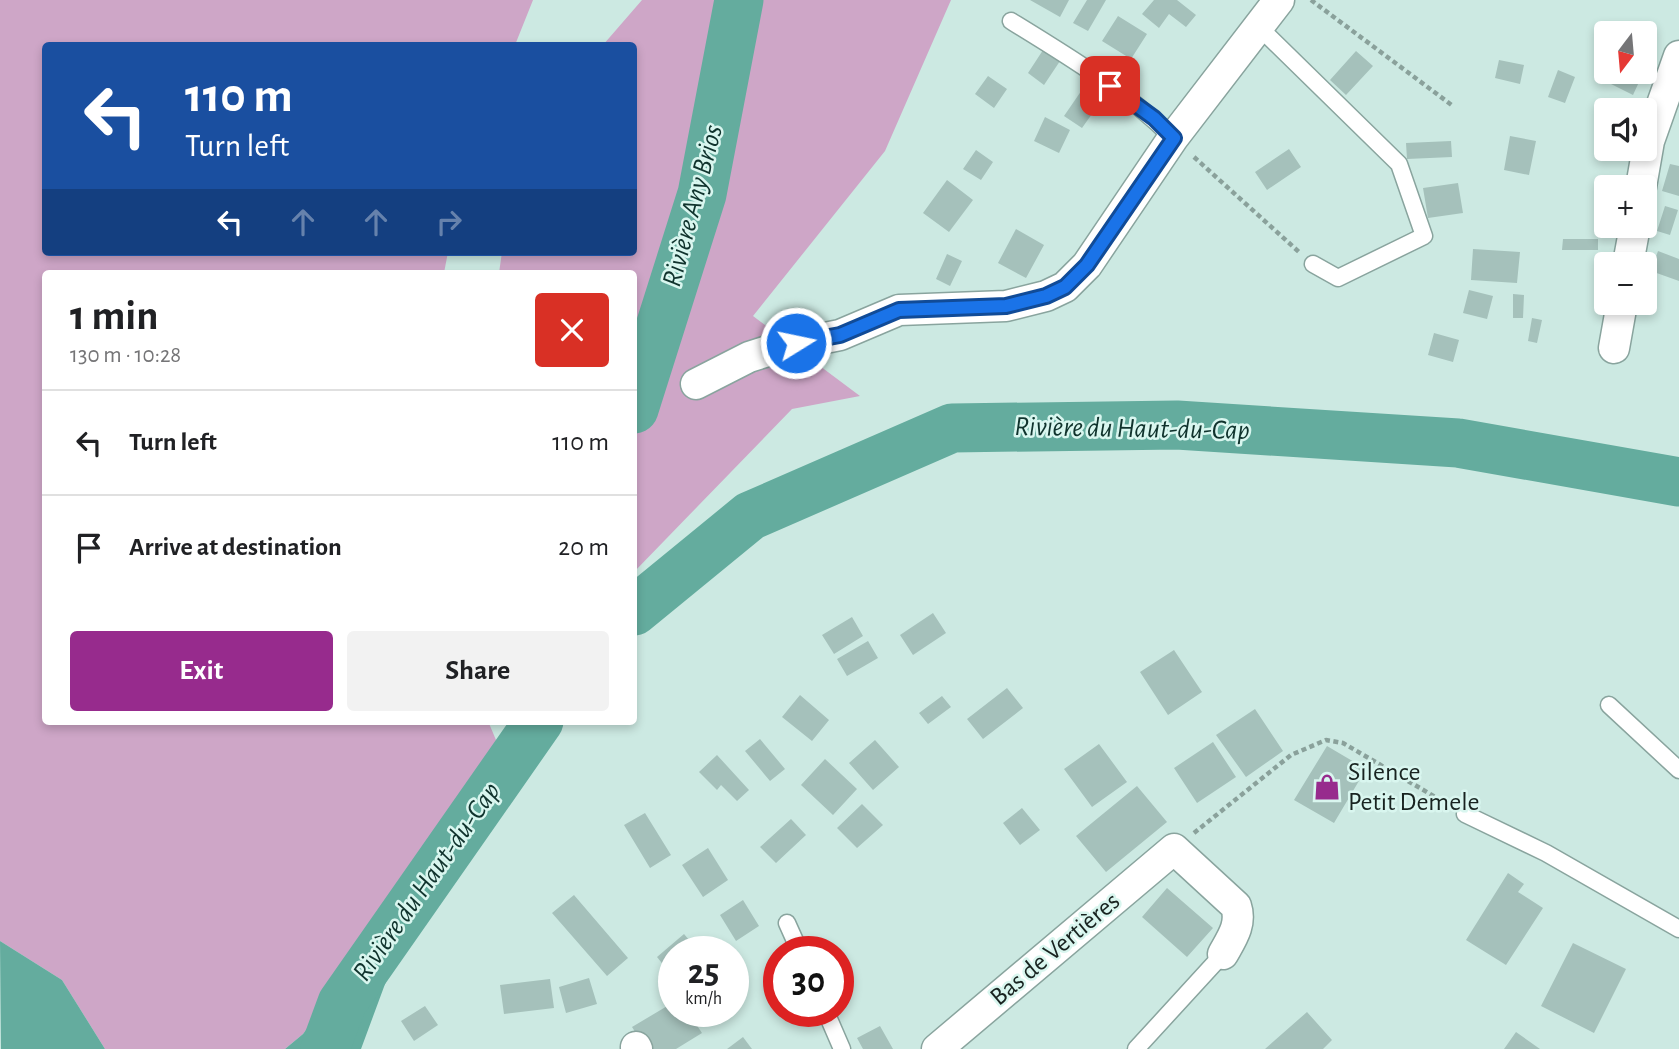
<!DOCTYPE html>
<html lang="en">
<head>
<meta charset="utf-8">
<style>
	:root { --surface:#fff; --page:#f2f2f2; --text:#202124; --muted:#757577; --line:#e0e0e0; --accent:#972b8d }
	body { margin:0; font-family:"Alegreya Sans",sans-serif; background:var(--page); color:var(--text); height:100vh; display:flex; flex-direction:column; font-size:26px; white-space:nowrap }
	* { box-sizing:border-box; margin:0 }
	p { font-size:23px; color:var(--muted) }
	.icon { flex:none; width:38px; height:38px; fill:none; stroke:currentColor; stroke-width:2; stroke-linecap:round; stroke-linejoin:round }
	.map { position:relative; flex:1; overflow:hidden }
	.details { position:absolute; left:42px; top:270px; width:595px; height:455px; display:flex; flex-direction:column; background:var(--surface); border-radius:7px; box-shadow:0 4px 10px #0003 }
	.details>* { flex:none }
	.banner { position:absolute; left:42px; top:42px; width:595px; height:214px; border-radius:7px; box-shadow:0 4px 10px #0003; background:#1a4fa0; color:#fff; overflow:hidden }
	.needle { width:46px; rotate:196deg }
	.fabs { position:absolute; left:1594px; top:21px; display:grid; gap:14px }
	.fabs a { display:grid; place-items:center; width:63px; height:63px; border-radius:7px; background:var(--surface); box-shadow:0 4px 10px #0003; font-size:35px }
	.speed { position:absolute; left:658px; top:936px; display:flex; gap:14px; font-size:35px; font-weight:700; text-align:center }
	.speed>* { display:grid; place-content:center; width:91px; height:91px; border-radius:50%; background:var(--surface); box-shadow:0 4px 10px #0003; line-height:1 }
	.speed small { font-size:18px; font-weight:400 }
	.speed .limit { border:10px solid #d22; background:#fff; color:#111 }
	.pin { position:absolute; display:grid; place-items:center; width:60px; height:60px; color:#fff; margin:-30px; border-radius:14px; box-shadow:0 4px 10px #0006 }
	.me { position:absolute; width:77px; margin:-38px; rotate:80deg; stroke-linejoin:round; filter:drop-shadow(0 0 5px #0008) }
	.turn { display:flex; align-items:center; gap:24px; height:147px; padding:0 28px; font-size:32px }
	.turn .icon { width:91px; height:91px; stroke-width:2.5 }
	.turn b { display:block; font-size:49px; line-height:60px }
	.lanes { display:flex; align-items:center; height:66px; padding:0 28px; background:#0003; justify-content:center; gap:35px; direction:ltr }
	.lanes .off { opacity:.35 }
	.round { display:grid; place-items:center; flex:none; width:74px; height:74px; border-radius:7px; background:var(--page) }
	.headline { display:flex; align-items:center; justify-content:space-between; height:119px; padding:0 28px }
	h1 { font-size:42px; font-weight:600; line-height:52px }
	.cta { display:flex; gap:14px; margin-top:auto; padding:14px 28px }
	.cta a { flex:1; height:80px; border-radius:7px; background:var(--accent); color:#fff; font-size:28px; font-weight:600; line-height:80px; text-align:center }
	.cta a+a { background:var(--page); color:var(--text) }
	ul { padding:0; list-style:none }
	li { display:flex; align-items:center; gap:21px; height:105px; padding:0 28px; border-top:2px solid var(--line) }
	li div { flex:1 }
	li b { display:block; font-size:26px }
	li em { font-style:normal }
	.map>svg:first-child { display:block }
</style>
</head>
<body>
<div class="map">
<svg width="1679" height="1049" viewBox="0 0 1679 1049">
	<rect width="100%" height="100%" fill="#cce9e2"/>
	<path fill="#cea6c7" d="M0,0H533L515,45L46,46V252H448L444,273H46V721H488L496,740L484,793L303,1034L285,1049H105L62,980L0,941Z
		M642,0H951L885,151L753,316L860,396L792,409L634,572V273H499L502,252H634V46L603,45Z"/>
	<path fill="#64ac9e" d="M0,941L62,980L105,1049H1Z
		M358,960L388,976L361,1049H285L303,1034Z"/>
	<g fill="none" stroke-linecap="round" stroke-linejoin="round">
		<path stroke="#64ac9e" stroke-width="49" d="M634,409L702,194L739,0
			M634,611L750,516L952,428L1177,425L1458,443L1679,482
			M325,1049L342,1003L539,721"/>
	</g>
	<path fill="#a5c1bb" d="M1030,0H1069L1060,17Z
		M1087,0H1106L1088,31L1073,23Z
		M1154,0H1177L1196,15L1186,27L1169,14L1159,28L1142,14Z
		M1118,16L1147,34L1131,59L1102,41Z
		M1045,47L1062,58L1044,85L1028,73Z
		M1356,51L1373,66L1346,95L1330,80Z
		M1499,60L1524,65L1520,84L1495,78Z
		M1558,70L1575,77L1565,103L1548,97Z
		M1615,72L1639,82L1633,95L1609,83Z
		M988,76L1007,89L994,108L975,94Z
		M1086,84L1104,97L1082,128L1064,116Z
		M1045,117L1070,130L1059,153L1034,141Z
		M1510,136L1536,141L1529,175L1504,170Z
		M1451,141L1452,157L1407,159L1406,143Z
		M1289,149L1301,167L1267,190L1255,172Z
		M976,150L993,162L981,180L963,169Z
		M1670,164L1679,166V196L1662,191Z
		M947,180L973,200L949,232L923,213Z
		M1458,183L1463,213L1428,218L1423,188Z
		M1665,206L1678,210L1670,235L1657,231Z
		M1016,229L1044,245L1026,278L998,263Z
		M1563,239H1598V250H1562Z
		M1473,249L1520,252L1517,283L1471,280Z
		M1658,251L1679,259V281L1651,271Z
		M947,254L962,261L950,286L936,279Z
		M1469,290L1493,296L1487,319L1463,313Z
		M1513,294L1524,295L1523,318H1513Z
		M1532,318L1542,320L1537,343L1528,341Z
		M1434,333L1459,340L1453,362L1428,355Z
		M933,613L946,633L913,655L900,635Z
		M852,617L863,636L834,654L822,635Z
		M868,641L878,658L847,676L837,659Z
		M1174,650L1202,692L1168,715L1140,672Z
		M1007,688L1023,708L983,739L967,719Z
		M800,695L829,720L812,741L782,717Z
		M942,696L951,707L928,724L919,713Z
		M1255,709L1283,751L1246,777L1216,735Z
		M760,739L785,769L770,781L745,751Z
		M875,740L899,767L873,790L849,763Z
		M1213,742L1236,777L1197,803L1174,768Z
		M1099,744L1127,782L1092,807L1064,769Z
		M1327,746L1366,769L1334,823L1294,800Z
		M717,755L749,790L737,801L721,785L717,790L699,772Z
		M825,759L857,789L833,815L801,785Z
		M1137,786L1167,822L1106,872L1076,836Z
		M862,804L883,825L857,848L837,828Z
		M1022,808L1040,830L1020,845L1003,823Z
		M645,813L671,855L650,868L624,825Z
		M791,819L806,835L776,863L760,847Z
		M708,848L728,880L703,897L682,865Z
		M1508,873L1524,884L1518,892L1543,908L1506,965L1466,940Z
		M1167,888L1213,928L1187,957L1142,917Z
		M574,895L628,958L607,976L552,913Z
		M743,900L759,926L736,941L720,915Z
		M684,934L699,952H674V978L657,957Z
		M1573,943L1626,969L1594,1033L1541,1006Z
		M589,978L597,1004L566,1013L559,987Z
		M550,979L554,1008L504,1014L500,985Z
		M674,1002V1012H688L702,1033L676,1049H646L632,1027Z
		M425,1006L438,1025L414,1041L401,1021Z
		M1307,1012L1332,1040L1323,1049H1265Z
		M880,1026L893,1049H863L857,1038Z
		M1516,1032L1540,1049H1504Z
		M743,1037L752,1049H727Z"/>
	<g fill="none" stroke-linecap="round" stroke-linejoin="round">
		<g stroke="#89a49e" stroke-width="19">
			<path id="service" d="M1011,21C1068,56 1126,91 1173,138
				M1259,27L1399,164L1424,236L1338,278L1313,264
				M1609,705L1679,770
				M1465,814L1546,853L1679,929
				M787,923L800,952
				M826,1012L842,1049
				M1136,1049L1223,954"/>
		</g>
		<g stroke="#89a49e" stroke-width="33">
			<path id="minor" d="M1641,187L1649,141L1679,56
				M1628,264L1635,226
				M1614,348L1622,303
				M696,384L749,357L780,347L840,335L899,310L1006,306L1046,296L1065,287L1087,265L1173,138L1279,0
				M636,1047L637,1049
				M937,1049L1174,849L1236,906C1242,924 1232,938 1223,954"/>
		</g>
		<path stroke="#8aa19b" stroke-width="4.5" stroke-dasharray="5 3.5" stroke-linecap="butt" d="M1311,0L1453,106
			M1194,157L1299,252
			M1194,833L1291,755L1326,740L1343,743L1449,805"/>
		<use href="#service" stroke="#fff" stroke-width="16"/>
		<use href="#minor" stroke="#fff" stroke-width="30"/>
	</g>
	<g fill="none" stroke-linecap="round" stroke-linejoin="round">
		<g stroke="#114b97" stroke-width="18">
			<path id="route" d="M796,343L840,335L899,310L1006,306L1046,296L1065,287L1087,265L1174,138L1154,118L1110,86"/>
		</g>
		<use href="#route" stroke="#1a73e8" stroke-width="12"/>
	</g>
	<defs>
		<g id="shop-bare" transform="scale(2.1)"><path d="M-5-2.5h2.3a2.7 3.5 0 0 1 5.4 0H5L5.5 6h-11ZM-1.5-2.5h3a1.5 2.3 0 0 0-3 0Z" fill="#972b8d" stroke="#d9f6ef" stroke-width="2.5" paint-order="stroke"/></g>
	</defs>
	<g fill-rule="evenodd">
		<use href="#shop-bare" x="1327" y="787"/>
	</g>
	<g text-anchor="middle" dominant-baseline="central" stroke-width="5" stroke-linejoin="round" paint-order="stroke">
		<g font-size="26" fill="#182320" stroke="#d9f6ef" text-anchor="start">
			<text x="1348" y="772">Silence<tspan x="1348" dy="30">Petit Demele</tspan></text>
		</g>
		<g font-size="26" fill="#182320" stroke="#d9f6ef">
			<text transform="translate(1055 949) rotate(-40)">Bas de Vertières</text>
		</g>
		<g font-size="28" font-style="italic" fill="#10332d" stroke="#d9f6ef">
			<text transform="translate(693 206) rotate(-75)">Rivière Any Brios</text>
			<text transform="translate(1132 429) rotate(1)">Rivière du Haut-du-Cap</text>
			<text transform="translate(427 882) rotate(-55)">Rivière du Haut-du-Cap</text>
		</g>
	</g>
</svg>
<div class="fabs">
<a><svg class="needle" viewBox="-14 -14 28 28"><path d="M0-13l5 13h-10z" fill="#e53935"/><path d="M0 13l5-13h-10z" fill="#757577"/></svg></a>
<a><svg class="icon" aria-label="sound" viewBox="0 0 24 24"><path d="M4 9h4l5-4v14l-5-4H4zM17 9q2 3 0 6"/></svg></a>
<a>+</a>
<a>−</a>
</div>
<div class="speed"><div>25<small>km/h</small></div><div class="limit">30</div></div>
<div class="pin" style="left:1110px;top:86px;background:#d93025"><svg class="icon" aria-label="arrive" viewBox="0 0 24 24"><path d="M6 21V4h12l-3 4 3 4H6"/></svg></div>
<svg class="me" style="left:796px;top:343px" viewBox="-20 -20 40 40"><circle r="17" fill="#1a73e8" stroke="#fff" stroke-width="3"/><path d="M0-11L8 9 0 5-8 9z" fill="#fff"/></svg>
<div class="banner">
<div class="turn"><svg class="icon" aria-label="left" viewBox="0 0 24 24"><path d="M17 20v-9H6M10 6l-5 5 5 5"/></svg><div><b>110 m</b>Turn left</div></div>
<div class="lanes"><svg class="icon" aria-label="left" viewBox="0 0 24 24"><path d="M17 20v-9H6M10 6l-5 5 5 5"/></svg><svg class="icon off" aria-label="ahead" viewBox="0 0 24 24"><path d="M12 20V5M6 11l6-6 6 6"/></svg><svg class="icon off" aria-label="ahead" viewBox="0 0 24 24"><path d="M12 20V5M6 11l6-6 6 6"/></svg><svg class="icon off" aria-label="right" viewBox="0 0 24 24"><path d="M7 20v-9h11M14 6l5 5-5 5"/></svg></div>
</div>
<section class="details">
<div class="headline"><div><h1>1 min</h1><p>130 m · 10:28</p></div><a class="round" style="background:#d93025;color:#fff"><svg class="icon" aria-label="close" viewBox="0 0 24 24"><path d="M6 6l12 12M18 6L6 18"/></svg></a></div>
<ul>
<li><svg class="icon" aria-label="left" viewBox="0 0 24 24"><path d="M17 20v-9H6M10 6l-5 5 5 5"/></svg><div><b>Turn left</b></div><em>110 m</em></li>
<li><svg class="icon" aria-label="arrive" viewBox="0 0 24 24"><path d="M6 21V4h12l-3 4 3 4H6"/></svg><div><b>Arrive at destination</b></div><em>20 m</em></li>
</ul>
<div class="cta"><a>Exit</a><a>Share</a></div>
</section>
</div>
</body>
</html>
